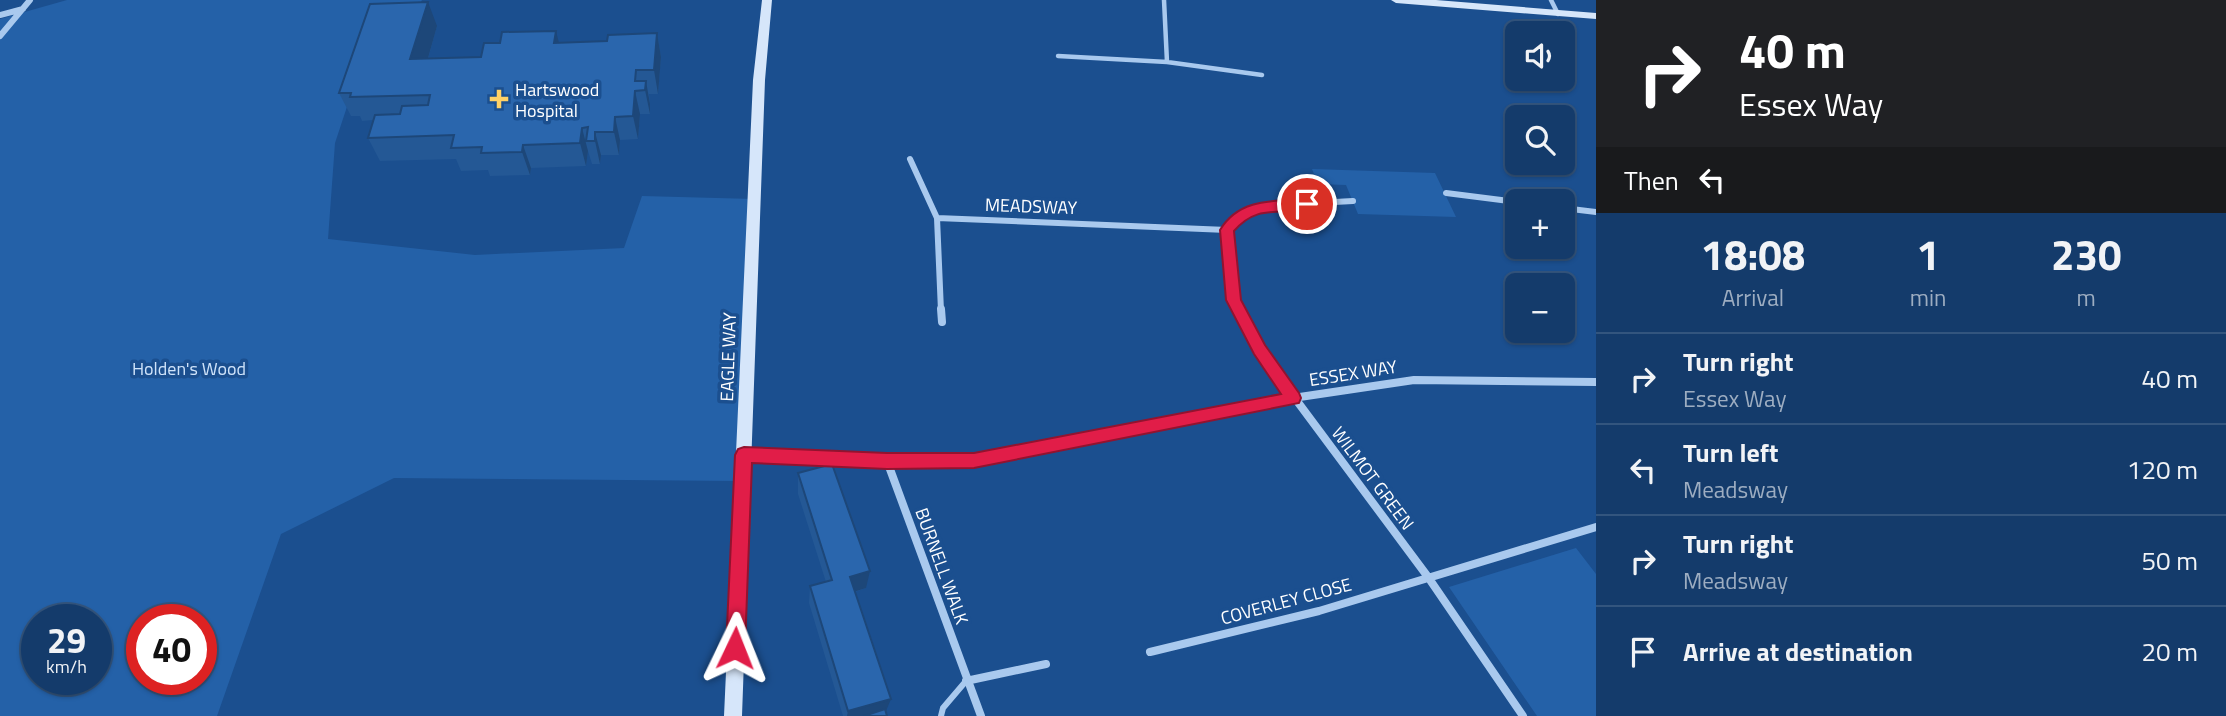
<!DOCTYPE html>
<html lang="en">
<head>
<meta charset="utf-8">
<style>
	:root { --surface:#143b6b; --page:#1d4271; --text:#f1f3f6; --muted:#9dadc1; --line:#33557e }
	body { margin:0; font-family:"Titillium Web",sans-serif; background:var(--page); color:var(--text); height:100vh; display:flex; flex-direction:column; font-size:26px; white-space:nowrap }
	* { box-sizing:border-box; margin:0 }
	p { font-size:23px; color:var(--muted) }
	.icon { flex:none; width:38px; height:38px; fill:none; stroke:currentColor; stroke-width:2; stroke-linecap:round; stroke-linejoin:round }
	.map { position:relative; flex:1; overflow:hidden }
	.side { display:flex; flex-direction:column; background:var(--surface); width:630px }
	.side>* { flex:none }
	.banner { background:#202124; color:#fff; overflow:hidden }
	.controls { position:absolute; left:1505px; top:21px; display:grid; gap:14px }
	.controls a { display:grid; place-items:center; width:70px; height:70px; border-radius:10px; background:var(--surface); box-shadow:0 2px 5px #0004,0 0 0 2px var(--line); font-size:35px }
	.speed { position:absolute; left:21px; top:604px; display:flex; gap:14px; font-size:35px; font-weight:700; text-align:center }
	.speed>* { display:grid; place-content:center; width:91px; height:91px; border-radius:50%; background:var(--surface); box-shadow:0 2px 5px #0004,0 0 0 2px var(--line); line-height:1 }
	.speed small { font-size:18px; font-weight:400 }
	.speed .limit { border:10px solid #d22; background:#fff; color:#111 }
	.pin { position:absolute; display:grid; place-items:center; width:60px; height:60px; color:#fff; margin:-30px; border:4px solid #fff; border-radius:50%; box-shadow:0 2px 7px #0007 }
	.me { position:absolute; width:77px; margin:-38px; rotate:2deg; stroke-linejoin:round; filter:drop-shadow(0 0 5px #0008) }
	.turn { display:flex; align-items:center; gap:24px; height:147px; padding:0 28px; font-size:32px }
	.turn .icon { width:91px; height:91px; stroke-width:2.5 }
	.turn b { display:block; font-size:49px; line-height:60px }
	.then { display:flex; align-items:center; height:66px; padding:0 28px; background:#0003; gap:14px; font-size:26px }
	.eta { display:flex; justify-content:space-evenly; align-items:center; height:119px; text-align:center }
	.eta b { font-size:42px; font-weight:700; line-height:49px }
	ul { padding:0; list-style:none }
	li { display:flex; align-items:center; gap:21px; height:91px; padding:0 28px; border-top:2px solid var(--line) }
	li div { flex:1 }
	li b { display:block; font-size:26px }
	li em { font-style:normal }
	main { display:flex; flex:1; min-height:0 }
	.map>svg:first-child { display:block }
</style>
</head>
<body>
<main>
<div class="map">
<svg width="1596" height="716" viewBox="0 0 1596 716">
	<rect width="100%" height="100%" fill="#1b4f8f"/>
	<path fill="#2461a8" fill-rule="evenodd" d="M67,0H422L411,19H376L335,143L328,239L475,255L624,248L642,196L754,199L742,481L394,478L281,534L217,716H0V19ZM37,620H96V679H37ZM142,620H201V679H142Z
		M1312,169L1435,173L1456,217L1358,214L1346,185L1318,184Z
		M1576,548L1596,574V716H1537L1449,587Z"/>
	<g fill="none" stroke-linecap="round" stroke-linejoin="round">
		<path stroke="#a9c9ee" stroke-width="4.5" d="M1551,0L1558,14
			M1058,56L1167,62L1164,0
			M1167,62L1262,75"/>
		<path stroke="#a9c9ee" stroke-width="6" d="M941,716L943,708L966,681"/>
		<path stroke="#a9c9ee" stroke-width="6" d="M0,15L23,9
			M0,36L30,0
			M910,159L937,218
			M1446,193L1517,202
			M1563,208L1596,212
			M1227,230L1240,215L1262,206L1353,201
			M941,311L937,218L1227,230L1234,300L1240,311"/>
		<path stroke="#a9c9ee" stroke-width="8" d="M941,309L942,322
			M1239,309L1259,350L1428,577L1523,716
			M744,455L887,461H974L1293,398L1414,380L1596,382
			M887,461L981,716
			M1150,652L1319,611L1596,527
			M966,681L1046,664"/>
		<path fill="#d6e6fa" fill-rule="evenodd" d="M762,0H772L765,80L742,716H724L753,80Z
			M1391,0H1436L1596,13V19L1396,3Z"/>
	</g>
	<path fill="#245895" d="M437,26L428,59L481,57L559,43L607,41L657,33L661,57L658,94H649L650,104V114H640L638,139L620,140L619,155H601L600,164H592L588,151L586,166L531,168L530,175L490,176L488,170L461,171L456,159L380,161L368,138L373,120L362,121L360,116H351L339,93Z
		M798,473L866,588L855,592L887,716H843L809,603L810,586L826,582L798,494Z"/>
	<path fill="#1d4779" d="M428,2L437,26L421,83L410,59Z
		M556,31L562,55L554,43Z
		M657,33L661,57L658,94L654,70Z
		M646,81L650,104V114L645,90Z
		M635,91L640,114L638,139L633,116Z
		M615,117L620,140L619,155L614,132Z
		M582,128L588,151L586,166L580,143Z
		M595,132L601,155L600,164L595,141Z
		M523,145L531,168L530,175L522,152Z
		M870,571L866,588L847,594L850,577Z
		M891,699L886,711L869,716H847L848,711Z"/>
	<path fill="#2a66ad" stroke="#1d4779" stroke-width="2" d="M428,2L410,59L481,57L484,43H500L502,32L556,31L554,43L607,41L608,35L657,33L654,70H636L635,81H646L645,90L635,91L633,116L615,117L614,132H595V141H586L588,127L582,128L580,143L523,145L522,152L481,153L482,147L451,148L454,135L368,138L375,115L400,114L402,106L428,105L430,95L350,97L351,93H339L370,4Z
		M832,464L870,571L850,577L891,699L848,711L810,586L832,580L798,473Z
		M885,709L887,716H864Z"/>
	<path fill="#e11d48" stroke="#92132f" stroke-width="2" d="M1307,199L1314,204L1312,208C1281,217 1259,202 1234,231L1241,300L1265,345L1299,393L1301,398L1299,403L974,468L887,469L752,463L745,648L742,655L735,657L729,655L726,648L735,455L738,449L744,447L887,453H974L1281,394L1254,354L1226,300L1220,230C1239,198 1274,201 1307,199Z"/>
	<path fill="#ffd166" stroke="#1b4f8f" stroke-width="2.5" d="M495.5 88.5h7v7h7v7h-7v7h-7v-7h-7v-7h7z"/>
	<g text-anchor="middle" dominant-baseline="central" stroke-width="7" stroke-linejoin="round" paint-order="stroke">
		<g font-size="18" fill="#fff" stroke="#1b4f8f" text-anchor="start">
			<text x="515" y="89">Hartswood<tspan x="515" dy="21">Hospital</tspan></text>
		</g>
		<g font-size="18" fill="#fff" stroke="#1b4f8f">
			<text transform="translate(1031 206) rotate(2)">MEADSWAY</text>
			<text transform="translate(728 357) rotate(-88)">EAGLE WAY</text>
			<text transform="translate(1353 373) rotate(-9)">ESSEX WAY</text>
			<text transform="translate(1373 478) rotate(53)">WILMOT GREEN</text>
			<text transform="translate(942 566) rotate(70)">BURNELL WALK</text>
			<text transform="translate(1286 601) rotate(-15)">COVERLEY CLOSE</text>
		</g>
		<g font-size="18" fill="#cfe3fa" stroke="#1b4f8f">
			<text x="189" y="368">Holden's Wood</text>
		</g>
	</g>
</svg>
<div class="controls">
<a><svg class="icon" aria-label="sound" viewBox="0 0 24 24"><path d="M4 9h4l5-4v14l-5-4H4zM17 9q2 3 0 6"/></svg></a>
<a><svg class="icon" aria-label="search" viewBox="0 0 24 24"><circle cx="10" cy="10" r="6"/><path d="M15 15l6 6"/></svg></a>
<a>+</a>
<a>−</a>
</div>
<div class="speed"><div>29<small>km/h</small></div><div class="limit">40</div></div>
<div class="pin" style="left:1307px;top:204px;background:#d93025"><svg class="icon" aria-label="arrive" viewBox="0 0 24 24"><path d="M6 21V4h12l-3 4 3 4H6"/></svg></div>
<svg class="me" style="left:735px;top:648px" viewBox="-20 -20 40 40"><path d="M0-17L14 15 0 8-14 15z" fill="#e11d48" stroke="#fff" stroke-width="4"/></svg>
</div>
<section class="side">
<div class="banner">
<div class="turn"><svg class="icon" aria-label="right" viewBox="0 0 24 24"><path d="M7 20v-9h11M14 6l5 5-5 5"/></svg><div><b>40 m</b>Essex Way</div></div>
<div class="then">Then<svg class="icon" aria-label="left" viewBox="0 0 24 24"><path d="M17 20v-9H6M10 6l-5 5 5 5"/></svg></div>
</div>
<div class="eta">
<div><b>18:08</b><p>Arrival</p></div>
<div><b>1</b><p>min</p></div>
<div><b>230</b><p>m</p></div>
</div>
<ul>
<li><svg class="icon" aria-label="right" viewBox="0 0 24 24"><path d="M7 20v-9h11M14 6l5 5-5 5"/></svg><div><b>Turn right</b><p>Essex Way</p></div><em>40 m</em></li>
<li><svg class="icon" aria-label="left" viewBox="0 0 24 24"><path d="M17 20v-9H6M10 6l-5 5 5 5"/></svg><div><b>Turn left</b><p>Meadsway</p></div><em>120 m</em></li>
<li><svg class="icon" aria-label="right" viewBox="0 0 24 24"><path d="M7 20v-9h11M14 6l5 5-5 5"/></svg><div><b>Turn right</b><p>Meadsway</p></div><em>50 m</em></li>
<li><svg class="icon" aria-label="arrive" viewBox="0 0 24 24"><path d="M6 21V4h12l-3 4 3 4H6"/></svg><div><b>Arrive at destination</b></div><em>20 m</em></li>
</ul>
</section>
</main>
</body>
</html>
